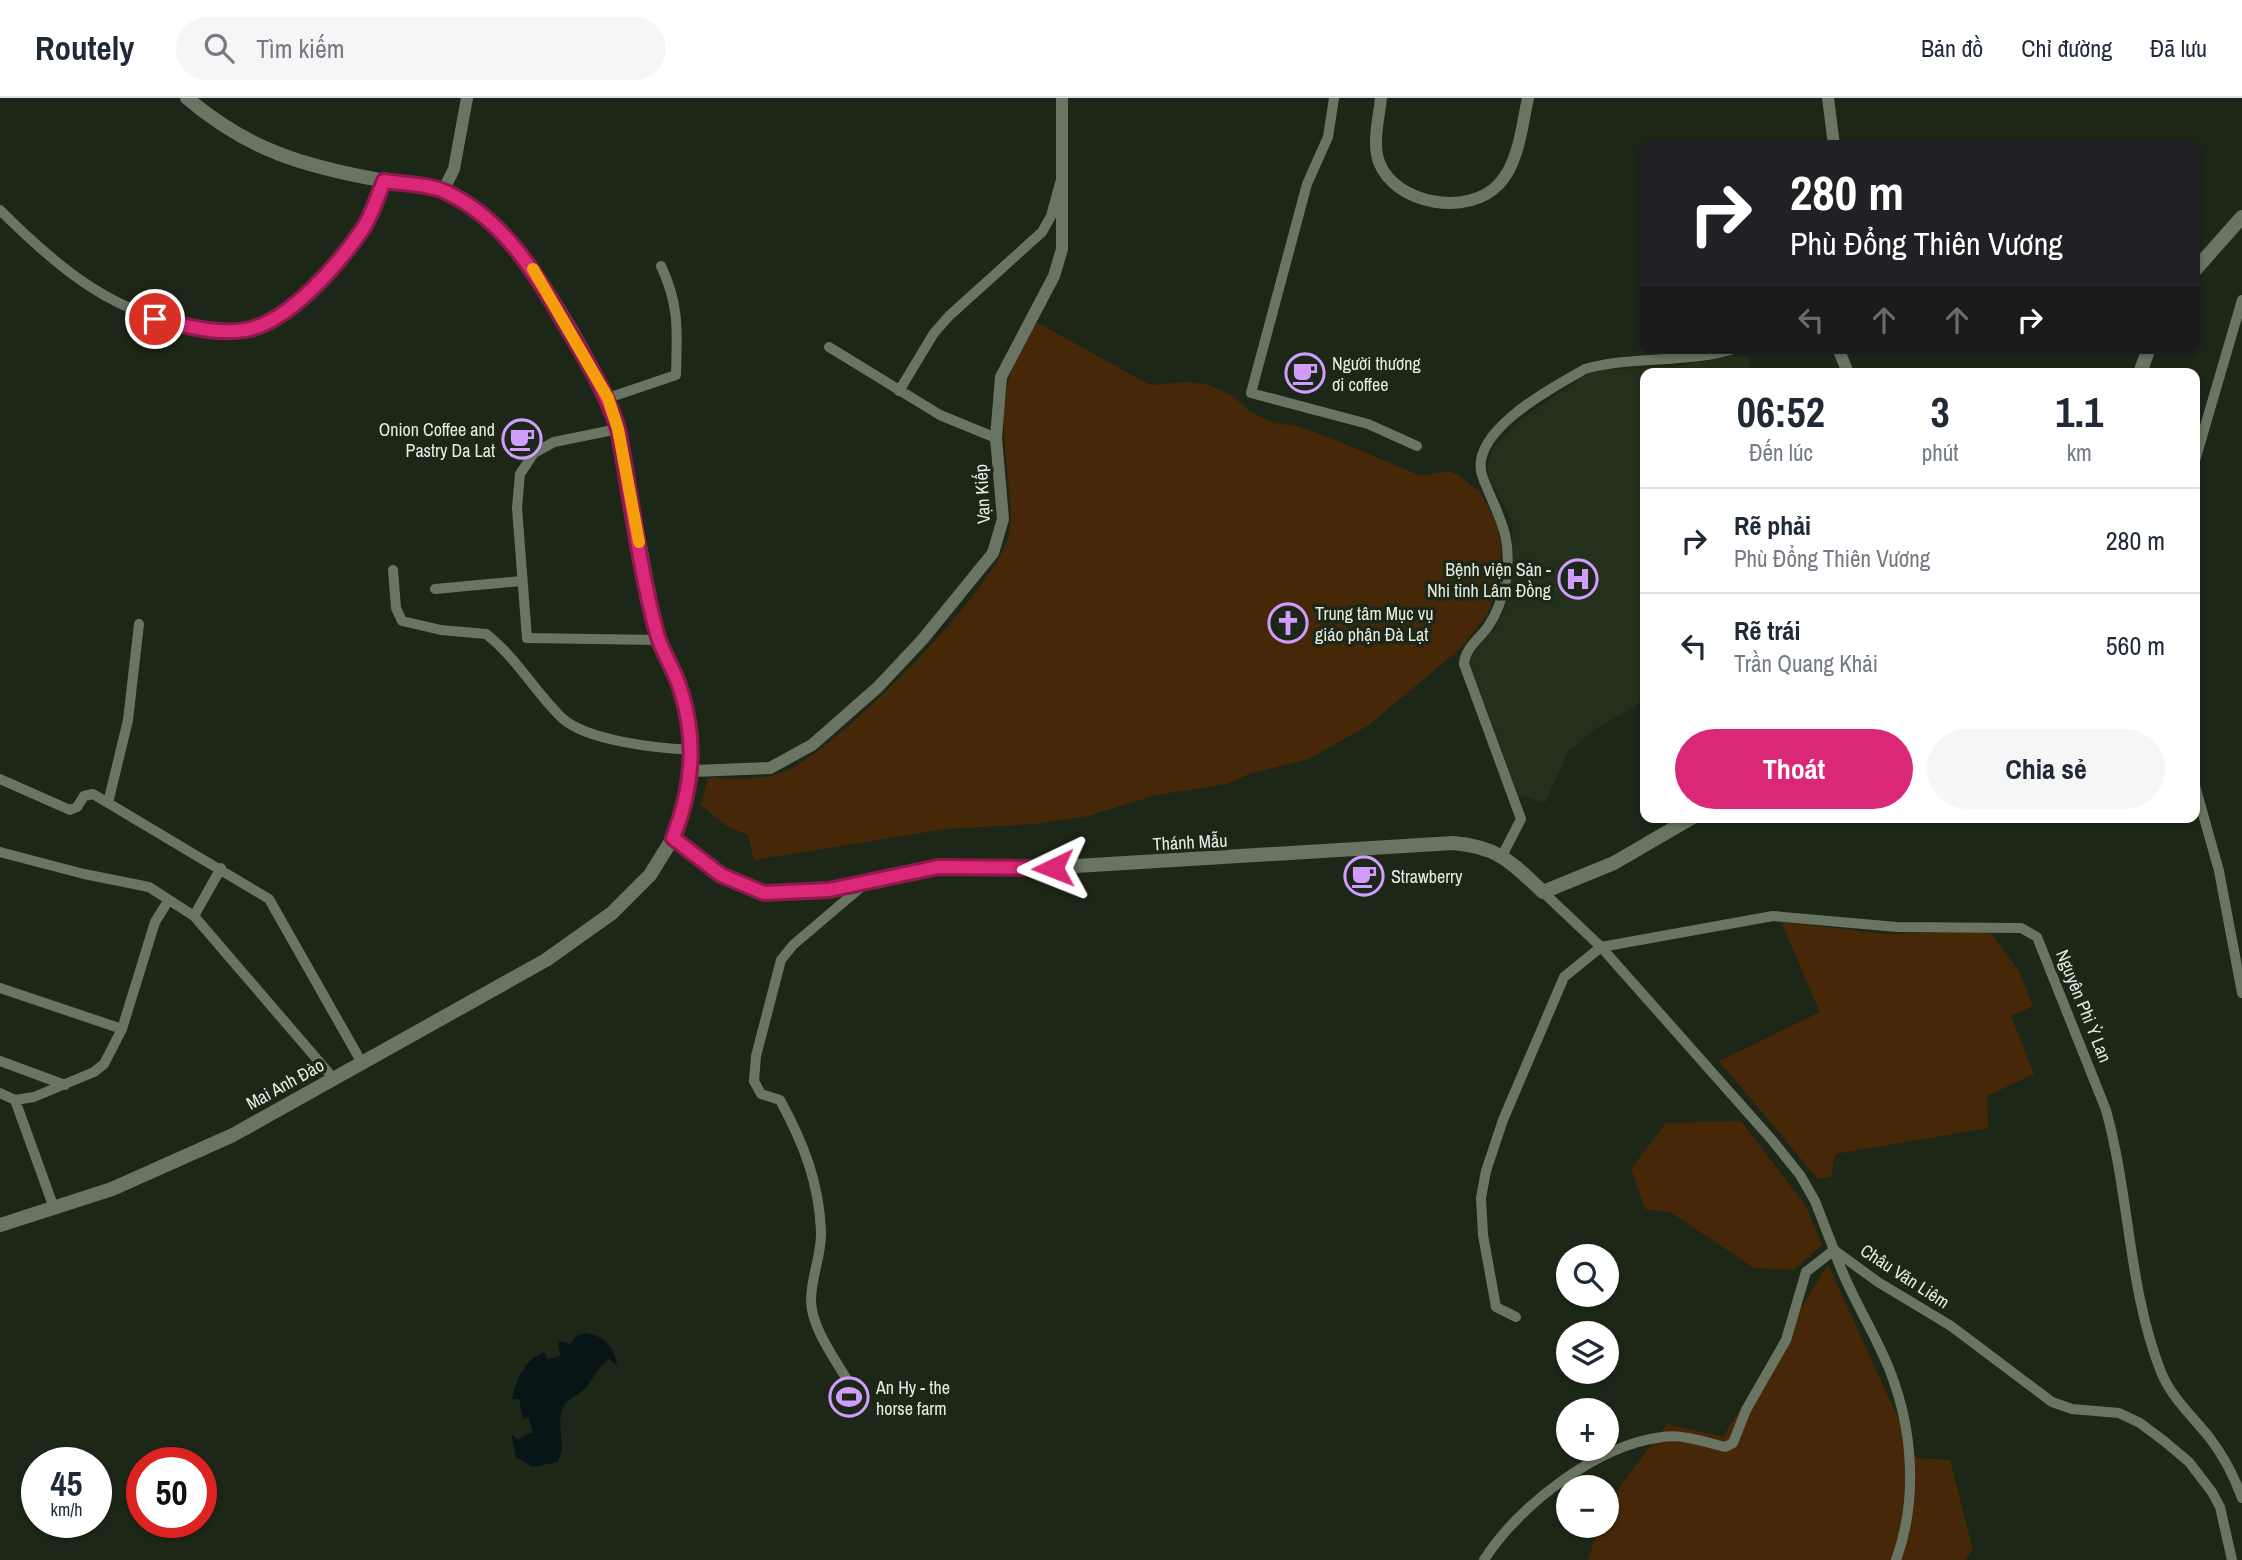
<!DOCTYPE html>
<html lang="vi">
<head>
<meta charset="utf-8">
<style>
	:root { --surface:#fff; --page:#f6f6f7; --text:#1f2937; --muted:#747a83; --line:#e0e1e3; --accent:#db2777 }
	body { margin:0; font-family:"Archivo Narrow",sans-serif; background:var(--page); color:var(--text); height:100vh; display:flex; flex-direction:column; font-size:26px; white-space:nowrap }
	* { box-sizing:border-box; margin:0 }
	p { font-size:23px; color:var(--muted) }
	.icon { flex:none; width:38px; height:38px; fill:none; stroke:currentColor; stroke-width:2; stroke-linecap:round; stroke-linejoin:round }
	.map { position:relative; flex:1; overflow:hidden }
	.details { position:absolute; left:1640px; top:270px; width:560px; height:455px; display:flex; flex-direction:column; background:var(--surface); border-radius:14px; box-shadow:0 2px 5px #0004 }
	.details>* { flex:none }
	.guide { position:absolute; left:1640px; top:42px; width:560px; height:214px; border-radius:14px; box-shadow:0 2px 5px #0004; background:#202124; color:#fff; overflow:hidden }
	.tools { position:absolute; left:1556px; top:1146px; display:grid; gap:14px }
	.tools a { display:grid; place-items:center; width:63px; height:63px; border-radius:50%; background:var(--surface); box-shadow:0 2px 5px #0004; font-size:35px }
	.speed { position:absolute; left:21px; top:1349px; display:flex; gap:14px; font-size:35px; font-weight:700; text-align:center }
	.speed>* { display:grid; place-content:center; width:91px; height:91px; border-radius:50%; background:var(--surface); box-shadow:0 2px 5px #0004; line-height:1 }
	.speed small { font-size:18px; font-weight:400 }
	.speed .limit { border:10px solid #d22; background:#fff; color:#111 }
	.pin { position:absolute; display:grid; place-items:center; width:60px; height:60px; color:#fff; margin:-30px; border:4px solid #fff; border-radius:50%; box-shadow:0 2px 7px #0007 }
	.me { position:absolute; width:77px; margin:-38px; rotate:268deg; stroke-linejoin:round; filter:drop-shadow(0 0 5px #0008) }
	.turn { display:flex; align-items:center; gap:24px; height:147px; padding:0 35px; font-size:32px }
	.turn .icon { width:91px; height:91px; stroke-width:2.5 }
	.turn b { display:block; font-size:49px; line-height:60px }
	.lanes { display:flex; align-items:center; height:66px; padding:0 35px; background:#0003; justify-content:center; gap:35px; direction:ltr }
	.lanes .off { opacity:.35 }
	.eta { display:flex; justify-content:space-evenly; align-items:center; height:119px; text-align:center }
	.eta b { font-size:42px; font-weight:700; line-height:49px }
	.cta { display:flex; gap:14px; margin-top:auto; padding:14px 35px }
	.cta a { flex:1; height:80px; border-radius:42px; background:var(--accent); color:#fff; font-size:28px; font-weight:700; line-height:80px; text-align:center }
	.cta a+a { background:var(--page); color:var(--text) }
	ul { padding:0; list-style:none }
	li { display:flex; align-items:center; gap:21px; height:105px; padding:0 35px; border-top:2px solid var(--line) }
	li div { flex:1 }
	li b { display:block; font-size:26px }
	li em { font-style:normal }
	header { display:flex; align-items:center; gap:42px; box-sizing:border-box; height:98px; padding:0 35px; background:var(--surface); border-bottom:2px solid var(--line) }
	header strong { font-size:33px }
	nav { display:flex; gap:38px; margin-inline-start:auto; font-size:24px }
	.search { width:490px; height:63px; background:var(--page); display:flex; align-items:center; gap:18px; box-sizing:border-box; padding:0 24px; border-radius:38px; color:var(--muted); font-size:26px }
	.map>svg:first-child { display:block }
</style>
</head>
<body>
<header>
<strong>Routely</strong>
<div class="search"><svg class="icon" aria-label="search" viewBox="0 0 24 24"><circle cx="10" cy="10" r="6"/><path d="M15 15l6 6"/></svg>Tìm kiếm</div>
<nav><a>Bản đồ</a><a>Chỉ đường</a><a>Đã lưu</a></nav>
</header>
<div class="map">
<svg width="2242" height="1462" viewBox="0 0 2242 1462">
	<rect width="100%" height="100%" fill="#1d2717"/>
	<path fill="#23301b" d="M1747,255L1750,275H1645V602L1592,633L1568,654L1545,705L1518,697L1470,566L1472,556L1497,527L1505,511L1513,472L1512,424L1489,380L1487,369L1494,348L1521,321L1584,278L1600,272L1679,268Z"/>
	<path fill="#462808" d="M1038,225L1150,287L1188,284L1209,287L1233,298L1249,313L1273,325L1297,328L1333,341L1421,378L1447,373L1457,376L1480,394L1496,423L1501,448L1500,472L1498,487L1487,517L1462,549L1369,627L1309,661L1249,676L1227,686L1156,697L1088,718L1035,726L946,731L754,762L748,737L728,729L701,707L708,680C734,680 762,684 786,673C842,647 990,497 1008,440C1013,421 1010,401 1008,382C1003,338 998,292 1021,252C1026,243 1030,232 1038,225Z
		M1781,824L1886,836L1989,833L2019,873L2033,908L2011,918L2034,976L1987,998L1988,1030L1835,1056L1831,1079L1818,1081L1719,963L1820,914Z
		M1741,1023L1806,1108L1822,1147L1794,1172L1754,1170L1670,1114L1645,1111L1631,1071L1666,1025Z
		M1828,1166L1916,1360L1950,1362L1973,1452L1965,1462H1588L1599,1428H1606L1607,1406L1667,1326L1723,1339Z"/>
	<path fill="#071516" d="M584,1235C603,1237 615,1248 617,1267L609,1261L600,1269L585,1291L565,1305L560,1320L562,1351L558,1364L533,1369L516,1359L511,1335L517,1342L533,1334L528,1319L523,1321L519,1301H512C517,1281 524,1262 544,1254L548,1261L560,1258L558,1243L570,1246L575,1239Z"/>
	<g fill="none" stroke-linecap="round" stroke-linejoin="round">
		<path stroke="#697562" stroke-width="10" d="M1334,0L1328,39L1307,86L1251,295L1368,326L1417,348
			M0,112C60,172 117,220 204,230C221,232 239,235 257,229C282,221 302,199 320,181C352,147 366,126 384,83
			M829,249L940,317L996,340
			M899,293L934,235L949,218L1042,134L1051,118L1060,85
			M608,300L676,277C677,235 680,208 661,168
			M618,331L554,344L534,355L520,376L517,410L527,540L659,542
			M2194,366L2242,202
			M393,472L396,510L402,523L441,532L486,536C516,559 535,594 562,620C587,643 657,650 691,652
			M435,491L521,483
			M0,681L70,712L77,709L84,698L93,696L269,801L362,965
			M2194,684L2219,773L2242,895
			M108,705L128,622L139,526
			M0,754L84,776L149,789L194,818L334,981
			M1503,756L1521,721L1464,566C1465,549 1481,540 1489,527C1498,514 1503,497 1506,482C1513,436 1498,419 1483,380C1465,335 1553,289 1585,271C1634,257 1688,266 1737,250
			M1543,794L1601,849L1772,1042L1800,1077L1815,1103L1834,1152L1878,1184L1951,1228L2052,1304L2072,1311L2119,1315L2140,1325L2164,1343L2189,1364L2212,1394L2220,1409L2232,1462
			M194,818L221,770
			M0,890L122,931
			M0,963L65,987
			M0,995L15,1002L34,999L94,974L104,966L122,931L155,824L168,803
			M15,1002L54,1110
			M1516,1219L1496,1209L1483,1137L1481,1100L1486,1073L1503,1022L1564,879L1601,849L1773,818L1897,829L2021,830L2037,839L2106,1012C2130,1099 2128,1190 2161,1274C2171,1299 2193,1319 2209,1339C2223,1357 2234,1378 2242,1400
			M846,1280C833,1258 811,1228 811,1202C811,1179 822,1156 821,1133C819,1084 803,1044 780,1002L761,996L754,983L756,958L781,862L793,847L866,785
			M1484,1462C1518,1408 1597,1347 1662,1339C1683,1336 1705,1344 1725,1349L1733,1345L1746,1312L1786,1242L1806,1174L1834,1152C1848,1195 1874,1232 1890,1273C1913,1332 1918,1402 1896,1462"/>
		<path stroke="#697562" stroke-width="12" d="M1381,0C1379,20 1372,45 1379,64C1395,107 1469,119 1499,86C1519,65 1522,27 1528,0
			M1828,0L1834,47
			M443,93L454,71L467,0
			M1838,250L1848,275
			M692,673L770,670L812,647L878,589L923,541L993,455L1003,421L996,340L1001,279L1054,178L1062,151V0"/>
		<path stroke="#697562" stroke-width="14" d="M2194,173L2242,119
			M2140,275L2149,250
			M673,740L721,777L764,795L829,792L938,769L1027,771L1453,745C1499,749 1511,764 1543,794L1614,765L1693,719
			M0,1127L112,1091L233,1037L546,862L612,815L650,777L673,740L683,714L692,673L691,641L679,588L657,538L618,331C598,266 511,114 443,92C423,86 400,86 380,82C303,68 248,52 187,0"/>
	</g>
	<g fill="none" stroke-linecap="round" stroke-linejoin="round">
		<g stroke="#8e194d" stroke-width="18">
			<path id="route" d="M155,221C183,227 216,237 245,232C288,225 338,167 362,132C372,118 377,99 384,83C403,86 429,86 446,94C507,123 538,180 571,236C589,267 607,296 618,331C631,399 639,469 657,536C662,554 674,571 680,590C697,642 693,689 673,740L721,777L764,795L829,792L938,769L1053,770"/>
		</g>
		<use href="#route" stroke="#db2777" stroke-width="12"/>
		<path stroke="#f59e0b" stroke-width="12" d="M533,171L608,300L618,331L639,444"/>
	</g>
	<defs>
		<g id="cafe-ring" transform="scale(2.0125)"><circle r="9.5" fill="#1d2717" stroke="#d09dff" stroke-width="1.5"/><path d="M-5.5-4.5H6V0H3Q3 3.5 0 3.5H-2.5Q-5.5 3.5-5.5 0ZM3-3.2v2h1.7v-2ZM-6 4.5H4V6H-6Z" fill="#d09dff"/></g>
		<g id="hospital-ring" transform="scale(2.0125)"><circle r="9.5" fill="#1d2717" stroke="#d09dff" stroke-width="1.5"/><path d="M-5-5h3v3.5h4V-5h3V5h-3V1.5h-4V5h-3Z" fill="#d09dff"/></g>
		<g id="church-ring" transform="scale(2.0125)"><circle r="9.5" fill="#1d2717" stroke="#d09dff" stroke-width="1.5"/><path d="M-1.2-6h2.4v3.5h3.3v2.4h-3.3V6h-2.4V-.1h-3.3v-2.4h3.3Z" fill="#d09dff"/></g>
		<g id="stadium-ring" transform="scale(2.0125)"><circle r="9.5" fill="#1d2717" stroke="#d09dff" stroke-width="1.5"/><path d="M0-5a6.5 5 0 1 0 0 10a6.5 5 0 1 0 0-10ZM-3.5-1.8h7v3.6h-7Z" fill="#d09dff"/></g>
	</defs>
	<g fill-rule="evenodd">
		<use href="#cafe-ring" x="1305" y="275"/>
		<use href="#cafe-ring" x="522" y="341"/>
		<use href="#hospital-ring" x="1578" y="481"/>
		<use href="#church-ring" x="1288" y="525"/>
		<use href="#cafe-ring" x="1364" y="778"/>
		<use href="#stadium-ring" x="849" y="1299"/>
	</g>
	<g text-anchor="middle" dominant-baseline="central" stroke-width="7" stroke-linejoin="round" paint-order="stroke">
		<g font-size="18" fill="#e6ede2" stroke="#1d2717" text-anchor="start">
			<text x="1332" y="265">Người thương<tspan x="1332" dy="21">ơi coffee</tspan></text>
			<text x="495" y="331" text-anchor="end">Onion Coffee and<tspan x="495" dy="21">Pastry Da Lat</tspan></text>
			<text x="1551" y="471" text-anchor="end">Bệnh viện Sản -<tspan x="1551" dy="21">Nhi tỉnh Lâm Đồng</tspan></text>
			<text x="1315" y="515">Trung tâm Mục vụ<tspan x="1315" dy="21">giáo phận Đà Lạt</tspan></text>
			<text x="1391" y="778">Strawberry</text>
			<text x="876" y="1289">An Hy - the<tspan x="876" dy="21">horse farm</tspan></text>
		</g>
		<g font-size="18" fill="#e6ede2" stroke="#1d2717">
			<text transform="translate(982 396) rotate(-93)">Vạn Kiếp</text>
			<text transform="translate(1190 744) rotate(-3)">Thánh Mẫu</text>
			<text transform="translate(2084 908) rotate(68)">Nguyên Phi Ỷ Lan</text>
			<text transform="translate(285 986) rotate(-29)">Mai Anh Đào</text>
			<text transform="translate(1905 1178) rotate(33)">Châu Văn Liêm</text>
		</g>
	</g>
</svg>
<div class="tools">
<a><svg class="icon" aria-label="search" viewBox="0 0 24 24"><circle cx="10" cy="10" r="6"/><path d="M15 15l6 6"/></svg></a>
<a><svg class="icon" aria-label="layers" viewBox="0 0 24 24"><path d="M12 4l9 5-9 5-9-5zM3 14l9 5 9-5"/></svg></a>
<a>+</a>
<a>−</a>
</div>
<div class="speed"><div>45<small>km/h</small></div><div class="limit">50</div></div>
<div class="pin" style="left:155px;top:221px;background:#d93025"><svg class="icon" aria-label="arrive" viewBox="0 0 24 24"><path d="M6 21V4h12l-3 4 3 4H6"/></svg></div>
<svg class="me" style="left:1053px;top:770px" viewBox="-20 -20 40 40"><path d="M0-17L14 15 0 8-14 15z" fill="#db2777" stroke="#fff" stroke-width="4"/></svg>
<div class="guide">
<div class="turn"><svg class="icon" aria-label="right" viewBox="0 0 24 24"><path d="M7 20v-9h11M14 6l5 5-5 5"/></svg><div><b>280 m</b>Phù Đổng Thiên Vương</div></div>
<div class="lanes"><svg class="icon off" aria-label="left" viewBox="0 0 24 24"><path d="M17 20v-9H6M10 6l-5 5 5 5"/></svg><svg class="icon off" aria-label="ahead" viewBox="0 0 24 24"><path d="M12 20V5M6 11l6-6 6 6"/></svg><svg class="icon off" aria-label="ahead" viewBox="0 0 24 24"><path d="M12 20V5M6 11l6-6 6 6"/></svg><svg class="icon" aria-label="right" viewBox="0 0 24 24"><path d="M7 20v-9h11M14 6l5 5-5 5"/></svg></div>
</div>
<section class="details">
<div class="eta">
<div><b>06:52</b><p>Đến lúc</p></div>
<div><b>3</b><p>phút</p></div>
<div><b>1.1</b><p>km</p></div>
</div>
<ul>
<li><svg class="icon" aria-label="right" viewBox="0 0 24 24"><path d="M7 20v-9h11M14 6l5 5-5 5"/></svg><div><b>Rẽ phải</b><p>Phù Đổng Thiên Vương</p></div><em>280 m</em></li>
<li><svg class="icon" aria-label="left" viewBox="0 0 24 24"><path d="M17 20v-9H6M10 6l-5 5 5 5"/></svg><div><b>Rẽ trái</b><p>Trần Quang Khải</p></div><em>560 m</em></li>
</ul>
<div class="cta"><a>Thoát</a><a>Chia sẻ</a></div>
</section>
</div>
</body>
</html>
